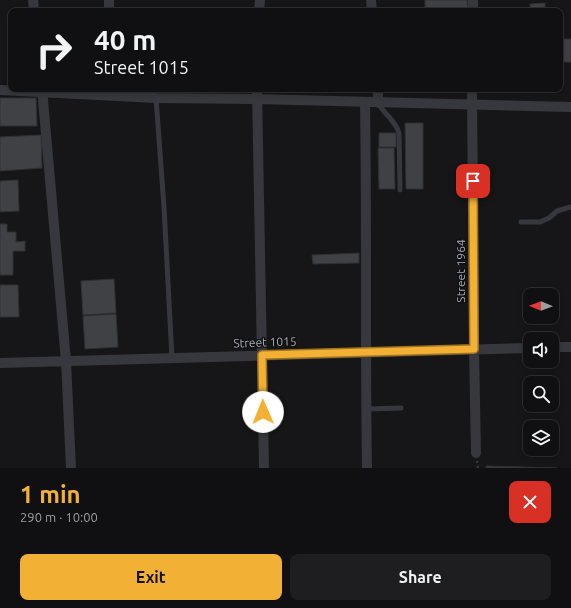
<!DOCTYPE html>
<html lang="en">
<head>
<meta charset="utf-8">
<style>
	:root { --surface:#101012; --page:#1e1e20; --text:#f1f3f6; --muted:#9c9d9f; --line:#303032; --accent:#f2b134 }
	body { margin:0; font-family:Ubuntu,sans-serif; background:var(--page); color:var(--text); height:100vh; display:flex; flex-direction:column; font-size:15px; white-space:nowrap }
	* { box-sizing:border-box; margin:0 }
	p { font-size:13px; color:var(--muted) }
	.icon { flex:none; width:22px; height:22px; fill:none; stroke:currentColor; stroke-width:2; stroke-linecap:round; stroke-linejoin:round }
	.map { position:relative; height:468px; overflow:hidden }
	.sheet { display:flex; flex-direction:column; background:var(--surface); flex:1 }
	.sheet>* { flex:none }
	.guide { position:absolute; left:8px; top:8px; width:555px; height:84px; border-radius:8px; box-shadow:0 2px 6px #0003,0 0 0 1px var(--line); background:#101012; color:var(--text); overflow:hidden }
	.needle { width:26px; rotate:271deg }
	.fabs { position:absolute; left:523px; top:288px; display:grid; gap:8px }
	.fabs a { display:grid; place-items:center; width:36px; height:36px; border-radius:8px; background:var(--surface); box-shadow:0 2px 6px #0003,0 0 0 1px var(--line); font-size:20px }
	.pin { position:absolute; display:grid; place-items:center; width:34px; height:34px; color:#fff; margin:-17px; border-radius:8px; box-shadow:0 2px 6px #0006 }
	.me { position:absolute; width:44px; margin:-22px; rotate:359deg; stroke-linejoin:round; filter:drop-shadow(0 0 3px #0008) }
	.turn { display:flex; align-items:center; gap:14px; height:84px; padding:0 20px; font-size:18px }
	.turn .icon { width:52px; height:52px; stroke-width:2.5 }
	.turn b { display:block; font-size:28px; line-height:34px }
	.round { display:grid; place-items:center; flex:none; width:42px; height:42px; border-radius:8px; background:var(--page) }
	.overview { display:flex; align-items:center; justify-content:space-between; height:68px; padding:0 20px }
	h1 { font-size:24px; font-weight:600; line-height:30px; color:var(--accent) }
	.primary-button { display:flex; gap:8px; margin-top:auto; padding:8px 20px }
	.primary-button a { flex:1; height:46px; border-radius:8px; background:var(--accent); color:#111; font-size:16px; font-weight:600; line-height:46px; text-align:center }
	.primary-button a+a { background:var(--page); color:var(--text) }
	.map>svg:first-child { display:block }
</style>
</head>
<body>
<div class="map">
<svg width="571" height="468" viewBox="0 0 571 468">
	<rect width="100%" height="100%" fill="#161618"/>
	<path fill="#404145" stroke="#303034" d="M425,0H467L468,11H425Z
		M545,3V11H530V4Z
		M560,39H571V62H560Z
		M0,98H36L37,126H0Z
		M405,123H423V189H406Z
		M379,133H396V147H379Z
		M41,135L42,168L0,171V137Z
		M378,148H394L395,189H379Z
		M18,180L19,211L0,212V181Z
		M0,224H7V232H16V242L25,241V251H13V275H0Z
		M359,253V263L313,264L312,255Z
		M114,279L116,313L83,315L81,281Z
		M0,285H18L19,317H0Z
		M116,314L118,347L85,349L83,316Z
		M486,466L557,468H486Z"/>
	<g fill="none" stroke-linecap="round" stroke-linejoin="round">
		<path stroke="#3d3f44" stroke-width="2" stroke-dasharray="2 3" stroke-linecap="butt" d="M477,461L478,468"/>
		<path stroke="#37383d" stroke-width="5" d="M156,98L164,207L172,358
			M378,103C384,114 396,121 399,133L400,190
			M521,222H540L549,218L557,211L571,207
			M366,409L401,408"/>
		<path stroke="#37383d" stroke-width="10" d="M33,0L34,11
			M109,0V11
			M371,0L372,11
			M259,11L260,0
			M473,11V0
			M42,89L66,361L71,468
			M257,89L264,468
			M378,89V103
			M472,89L474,349L476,453
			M0,90L156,98L257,99L571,107
			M365,103C367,224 365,346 367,468
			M552,347H571
			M0,363L530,348"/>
	</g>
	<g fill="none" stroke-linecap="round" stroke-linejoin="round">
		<g stroke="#9d7322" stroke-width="10">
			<path id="route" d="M263,412L262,355L474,349L473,181"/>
		</g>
		<use href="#route" stroke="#f2b134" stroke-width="7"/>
	</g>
	<g text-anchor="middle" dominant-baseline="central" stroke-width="3" stroke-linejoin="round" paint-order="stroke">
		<g font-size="12" fill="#a8adb8" stroke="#111113">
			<text transform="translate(460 271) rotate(-90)">Street 1964</text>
			<text transform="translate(265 342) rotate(-2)">Street 1015</text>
		</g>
	</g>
</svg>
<div class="fabs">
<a><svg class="needle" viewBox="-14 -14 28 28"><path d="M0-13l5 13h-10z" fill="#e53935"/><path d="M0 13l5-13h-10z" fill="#9c9d9f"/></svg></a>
<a><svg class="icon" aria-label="sound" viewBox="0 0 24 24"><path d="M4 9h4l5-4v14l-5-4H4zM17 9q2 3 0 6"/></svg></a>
<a><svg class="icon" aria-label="search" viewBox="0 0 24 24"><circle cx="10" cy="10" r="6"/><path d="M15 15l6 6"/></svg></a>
<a><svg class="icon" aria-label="layers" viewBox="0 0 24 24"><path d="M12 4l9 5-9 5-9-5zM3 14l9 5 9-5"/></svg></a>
</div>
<div class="pin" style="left:473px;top:181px;background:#d93025"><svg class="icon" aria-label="arrive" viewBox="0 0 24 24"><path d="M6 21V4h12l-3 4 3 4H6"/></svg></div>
<svg class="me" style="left:263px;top:412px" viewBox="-20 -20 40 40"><circle r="19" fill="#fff"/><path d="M0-13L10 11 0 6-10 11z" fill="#f2b134"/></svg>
<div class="guide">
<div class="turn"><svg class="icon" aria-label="right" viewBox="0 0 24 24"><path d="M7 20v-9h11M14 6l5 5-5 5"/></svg><div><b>40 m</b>Street 1015</div></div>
</div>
</div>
<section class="sheet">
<div class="overview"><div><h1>1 min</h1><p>290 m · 10:00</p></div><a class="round" style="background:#d93025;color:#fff"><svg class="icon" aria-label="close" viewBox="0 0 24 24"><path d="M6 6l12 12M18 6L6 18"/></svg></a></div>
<div class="primary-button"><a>Exit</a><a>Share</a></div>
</section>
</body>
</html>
